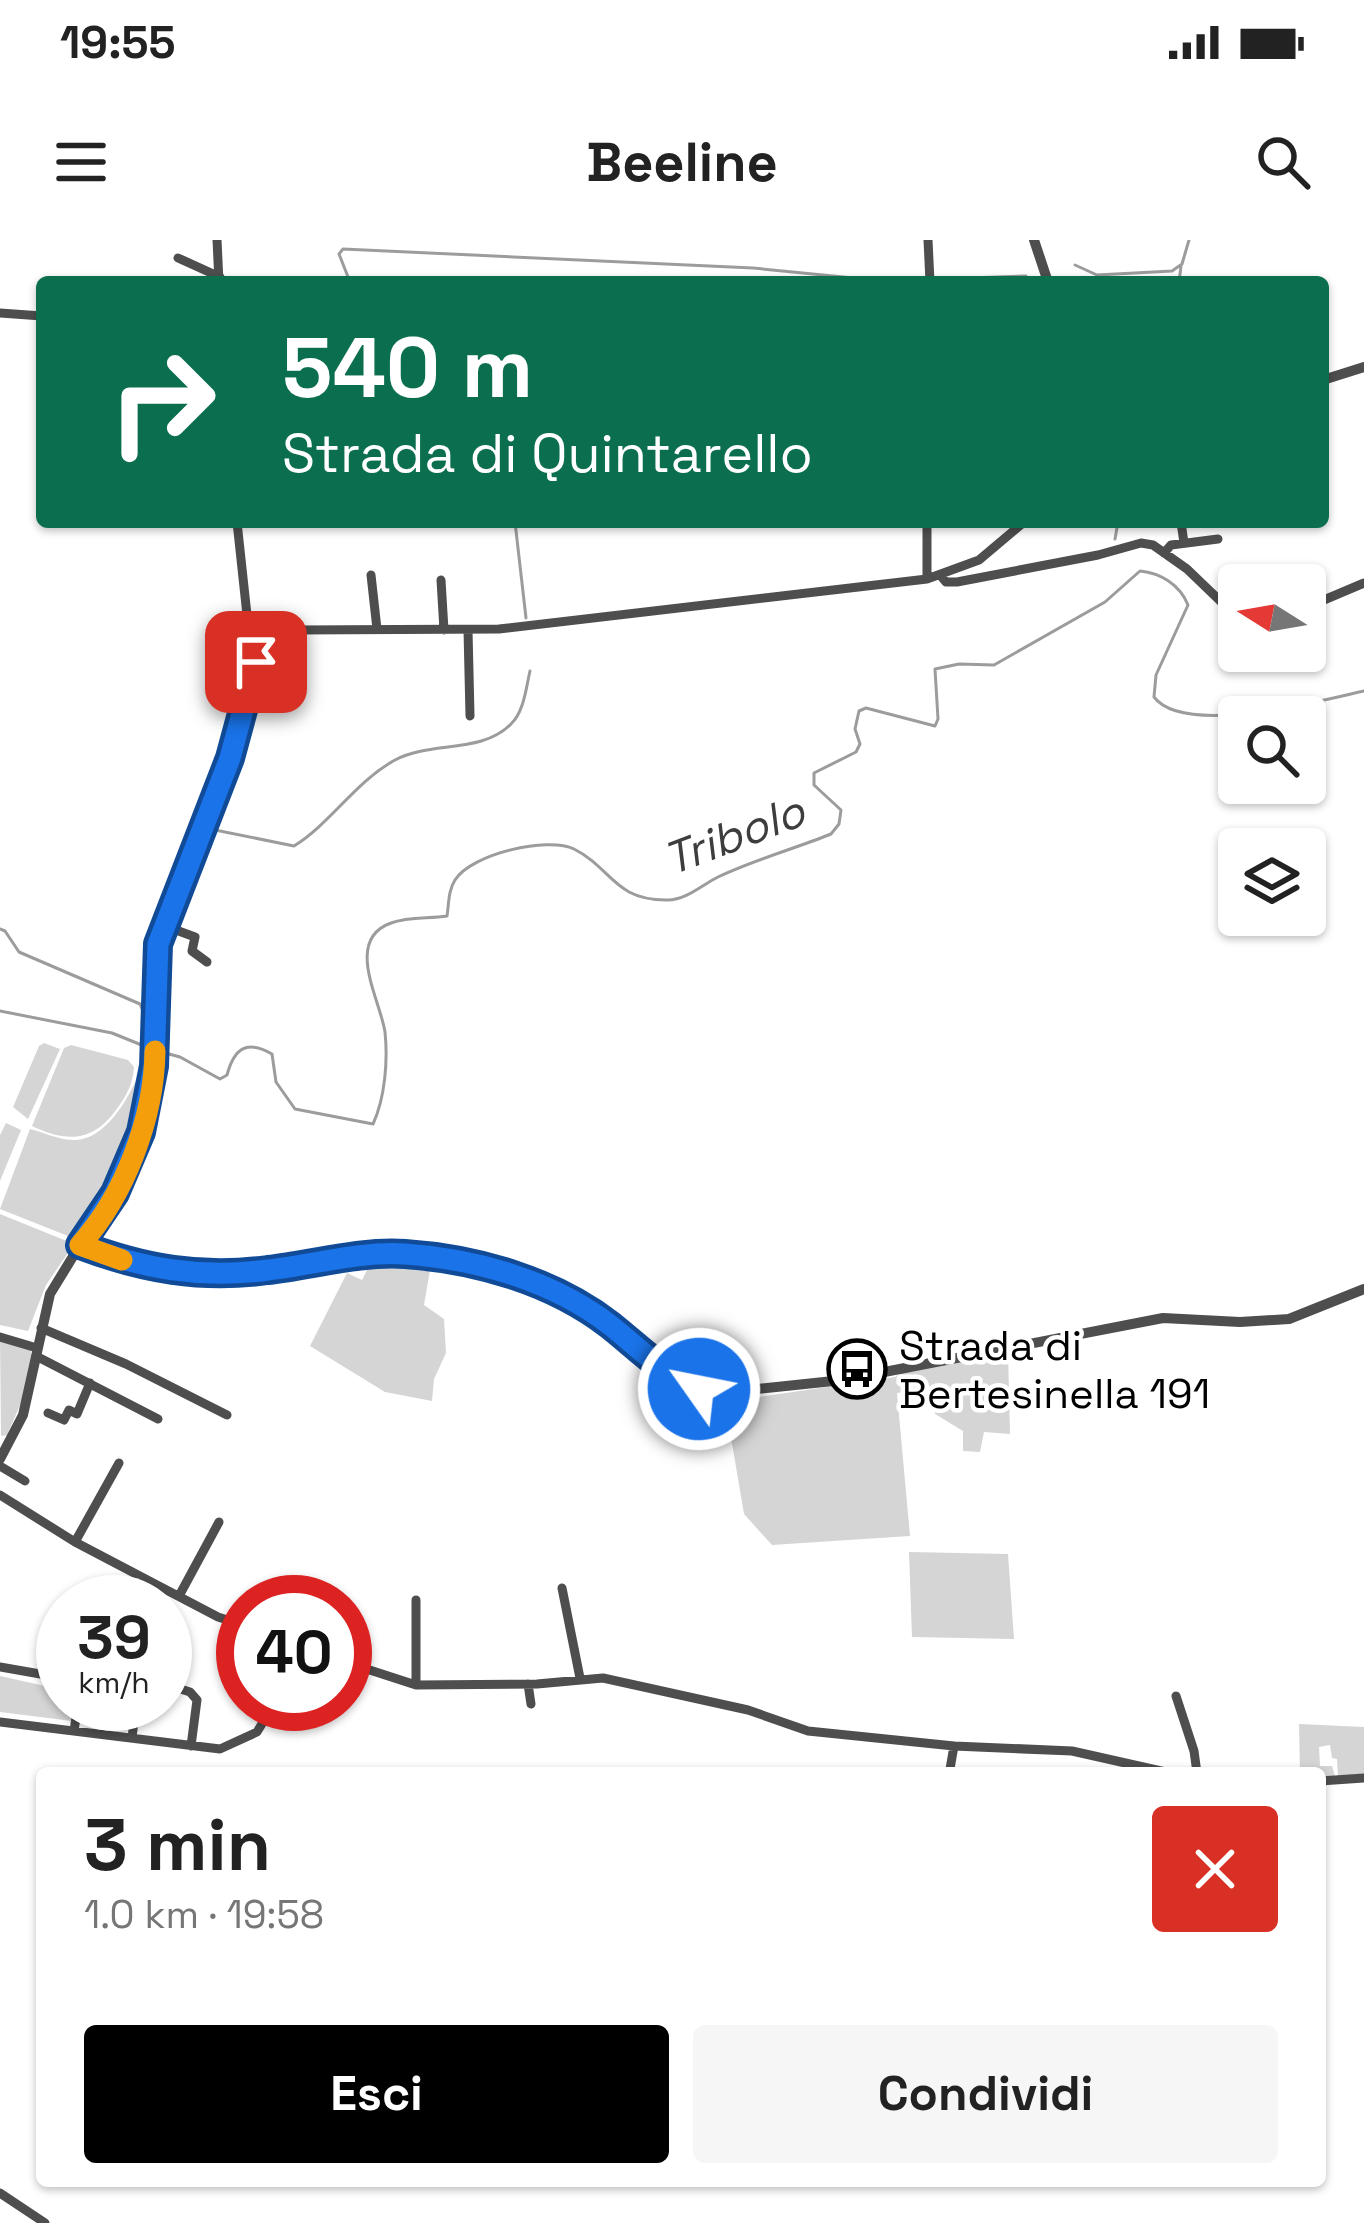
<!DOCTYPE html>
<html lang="it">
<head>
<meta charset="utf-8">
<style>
	:root { --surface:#fff; --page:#f6f6f6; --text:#222; --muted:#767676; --accent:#000 }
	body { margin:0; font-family:"Space Grotesk",sans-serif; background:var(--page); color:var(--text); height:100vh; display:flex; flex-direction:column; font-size:45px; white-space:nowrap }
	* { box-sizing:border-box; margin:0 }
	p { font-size:39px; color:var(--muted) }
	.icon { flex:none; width:66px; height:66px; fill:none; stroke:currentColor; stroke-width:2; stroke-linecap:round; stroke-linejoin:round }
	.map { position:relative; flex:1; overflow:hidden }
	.drawer { position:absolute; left:36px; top:1527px; width:1290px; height:420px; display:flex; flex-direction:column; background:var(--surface); border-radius:12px; box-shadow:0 3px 9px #0004 }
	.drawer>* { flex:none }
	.hud { position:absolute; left:36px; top:36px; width:1293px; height:252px; border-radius:12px; box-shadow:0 3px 9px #0004; background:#0b6e4f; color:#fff; overflow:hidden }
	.needle { width:78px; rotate:281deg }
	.fabs { position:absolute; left:1218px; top:324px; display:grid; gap:24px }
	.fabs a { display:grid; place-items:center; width:108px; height:108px; border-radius:12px; background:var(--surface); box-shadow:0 3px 9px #0004; font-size:60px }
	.speed { position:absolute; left:36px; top:1335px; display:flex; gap:24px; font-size:60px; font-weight:700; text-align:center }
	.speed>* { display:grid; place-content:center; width:156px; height:156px; border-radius:50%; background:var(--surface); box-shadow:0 3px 9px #0004; line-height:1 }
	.speed small { font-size:30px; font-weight:400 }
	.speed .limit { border:18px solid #d22; background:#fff; color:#111 }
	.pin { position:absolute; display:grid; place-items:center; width:102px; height:102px; color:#fff; margin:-51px; border-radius:24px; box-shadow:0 6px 18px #0006 }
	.me { position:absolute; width:132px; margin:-66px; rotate:303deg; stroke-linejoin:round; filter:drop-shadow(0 0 9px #0008) }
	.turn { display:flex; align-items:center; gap:42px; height:252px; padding:0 48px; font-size:54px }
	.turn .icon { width:156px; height:156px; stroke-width:2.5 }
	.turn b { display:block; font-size:84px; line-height:102px }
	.round { display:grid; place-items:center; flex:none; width:126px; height:126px; border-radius:12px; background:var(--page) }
	.overview { display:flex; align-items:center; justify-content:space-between; height:204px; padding:0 48px }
	h1 { font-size:72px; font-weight:600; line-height:90px }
	.action { display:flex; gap:24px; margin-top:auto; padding:24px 48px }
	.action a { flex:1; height:138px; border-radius:12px; background:var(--accent); color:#fff; font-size:48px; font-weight:600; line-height:138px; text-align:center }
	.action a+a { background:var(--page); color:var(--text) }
	.status { display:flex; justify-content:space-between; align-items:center; height:84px; padding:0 60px; background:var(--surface); direction:ltr }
	.status svg { height:33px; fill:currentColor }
	header { display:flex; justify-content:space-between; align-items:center; height:156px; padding:0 48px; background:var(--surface); font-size:54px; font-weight:600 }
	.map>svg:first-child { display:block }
</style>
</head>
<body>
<div class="status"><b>19:55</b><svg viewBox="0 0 49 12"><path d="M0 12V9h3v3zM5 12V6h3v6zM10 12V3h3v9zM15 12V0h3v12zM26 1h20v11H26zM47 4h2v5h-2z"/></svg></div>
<header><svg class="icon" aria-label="menu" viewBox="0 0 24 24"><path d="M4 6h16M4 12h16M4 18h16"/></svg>Beeline<svg class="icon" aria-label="search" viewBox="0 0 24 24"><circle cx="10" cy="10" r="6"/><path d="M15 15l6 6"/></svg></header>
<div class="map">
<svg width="1364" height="1983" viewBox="0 0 1364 1983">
	<rect width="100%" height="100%" fill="#fff"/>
	<path fill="#d5d5d5" d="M44,803L60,809L28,879L13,867L39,806Z
		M71,805L128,820L134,827C133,844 126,857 116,870C92,903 66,902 32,886L64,808Z
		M146,815C139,884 116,943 78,1000L0,969L30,889C46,893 61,901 77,900C112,897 137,843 146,815Z
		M6,883L21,890L0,941V895Z
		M0,974L74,1004L46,1045L28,1091L0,1085Z
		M395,1019L431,1024L424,1065L444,1079L446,1113L434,1139L432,1161L385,1152L310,1106L347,1033L362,1040L370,1024L393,1023Z
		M0,1095L30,1105C37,1133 18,1170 7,1195L1,1196Z
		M1008,1112L1010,1194L984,1192L980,1212L963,1211V1191L935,1174L932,1148L897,1153L910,1296L772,1305L744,1274L725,1162L895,1137L911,1126Z
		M909,1312L1008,1314L1014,1399L912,1397Z
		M0,1436L63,1450V1464H75L72,1481L0,1472Z
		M1299,1484L1364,1487V1535L1338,1536L1337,1519L1332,1518L1330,1505L1319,1507L1320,1526H1332L1335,1536L1320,1540V1533H1300Z"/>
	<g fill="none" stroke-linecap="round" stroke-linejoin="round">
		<path stroke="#9c9c9c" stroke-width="3" d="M1075,25L1097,35L1172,31L1182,24L1189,0
			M350,42L339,14L343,9L753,28L884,41L1026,36
			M1179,42L1181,26
			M515,282L526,378
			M1115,299L1118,282
			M210,589L294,606C331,583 355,542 395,520C430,501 482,514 511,484C524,472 526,448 530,431
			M0,689L5,691L19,712L140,764L147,780V807
			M0,771L112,793L149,808
			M158,811L180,817L220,839L227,835C234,809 246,799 272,814L276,842L295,869L373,884C385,858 388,821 385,792C380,759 344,700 391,683C409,676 429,679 447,676C449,664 448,651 455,640C471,614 548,596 574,609C612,628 614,661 668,660C686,660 702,645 718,637C753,620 794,609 831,594L839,584L841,570L814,545V533L856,512L860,504L855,489L859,471L866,468L935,486L938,479L935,429L959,424L994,425L1105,362L1140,331C1161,333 1180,345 1188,365L1156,435L1154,457C1184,497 1320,461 1364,451"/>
		<path stroke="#4e4e4e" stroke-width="9" d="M217,0L219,42
			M928,0L930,42
			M178,18L220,37
			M0,73L42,76
			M237,282L247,375L254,394
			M1181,282L1184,303
			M1164,313L1171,305L1218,299
			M371,335L377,389
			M941,336L946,342H957L1098,315L1141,303L1153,305L1187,329L1239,379
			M927,339V282
			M441,340L444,390
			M1305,368L1364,343
			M468,390L470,476
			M259,416L253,399L255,392L264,390L279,396
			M165,686L195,697L192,711L207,722
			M80,1005L115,953L141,892L154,826L158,704L230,517L256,422L272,401L297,390L499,389L927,339L979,320L1024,282
			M41,1088L126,1124L227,1175
			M0,1097L37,1108
			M36,1116L158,1179
			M48,1173L64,1180L69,1170L77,1174L90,1143
			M0,1226L25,1241
			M0,1255L75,1302L218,1377L243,1385
			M75,1302L119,1223
			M562,1348L580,1438
			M179,1356L219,1282
			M132,1362L144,1339
			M345,1422L416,1445L537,1444L603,1438L748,1470L808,1491L954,1506L1072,1511L1170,1533
			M0,1427L63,1438
			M165,1444L190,1452L197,1460L191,1506
			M528,1444L531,1464
			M416,1445V1360
			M1176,1456L1194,1511L1197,1533
			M0,1482L220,1509L257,1492L274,1464
			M74,1491L78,1464
			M132,1498L136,1464
			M950,1529L954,1506
			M1320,1541L1364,1538
			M0,1953L45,1983"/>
		<path stroke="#4e4e4e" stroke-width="10" d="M1034,0L1048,42
			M1323,140L1364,127
			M0,1219L23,1175L50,1054L80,1005L136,1025L188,1035L268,1030L405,1014L513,1035L554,1050L589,1069L685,1144L729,1152L843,1140L1163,1078L1240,1082L1289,1079L1364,1049"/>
	</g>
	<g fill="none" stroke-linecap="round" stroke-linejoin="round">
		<g stroke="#114b97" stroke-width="30">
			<path id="route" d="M256,422L230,518L158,704L154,826L141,892L115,953L80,1005C144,1029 201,1039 268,1030C313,1025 359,1011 405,1014C477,1019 553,1041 610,1085C639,1108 665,1135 699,1149"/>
		</g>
		<use href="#route" stroke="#1a73e8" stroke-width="21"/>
		<path stroke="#f59e0b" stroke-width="21" d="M122,1020L80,1005C125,955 154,878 155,811"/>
	</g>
	<defs>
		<g id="bus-ring" transform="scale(3)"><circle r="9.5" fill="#fff" stroke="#000" stroke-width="1.5"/><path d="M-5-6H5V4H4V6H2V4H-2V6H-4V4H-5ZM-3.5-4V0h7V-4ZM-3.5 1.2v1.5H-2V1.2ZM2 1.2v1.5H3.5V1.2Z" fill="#000"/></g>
	</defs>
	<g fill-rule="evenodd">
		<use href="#bus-ring" x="857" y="1129"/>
	</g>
	<g text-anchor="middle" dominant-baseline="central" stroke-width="9" stroke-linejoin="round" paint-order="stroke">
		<g font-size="42" fill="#000" stroke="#fff" text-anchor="start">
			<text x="899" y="1105">Strada di<tspan x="899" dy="48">Bertesinella 191</tspan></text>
		</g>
		<g font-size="45" font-style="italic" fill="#3d3d3d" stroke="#fff">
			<text transform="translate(734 595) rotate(-21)">Tribolo</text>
		</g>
	</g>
</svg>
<div class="fabs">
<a><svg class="needle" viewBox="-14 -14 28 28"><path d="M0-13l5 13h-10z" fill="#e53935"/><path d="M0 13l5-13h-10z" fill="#767676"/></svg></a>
<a><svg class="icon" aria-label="search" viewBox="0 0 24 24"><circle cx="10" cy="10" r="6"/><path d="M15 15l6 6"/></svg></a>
<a><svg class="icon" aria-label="layers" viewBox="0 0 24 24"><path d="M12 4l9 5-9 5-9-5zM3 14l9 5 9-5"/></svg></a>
</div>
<div class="speed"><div>39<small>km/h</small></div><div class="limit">40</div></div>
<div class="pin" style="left:256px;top:422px;background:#d93025"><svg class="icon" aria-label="arrive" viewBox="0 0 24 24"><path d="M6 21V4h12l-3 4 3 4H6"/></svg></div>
<svg class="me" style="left:699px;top:1149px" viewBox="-20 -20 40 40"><circle r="17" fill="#1a73e8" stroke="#fff" stroke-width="3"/><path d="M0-11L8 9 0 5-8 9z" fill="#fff"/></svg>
<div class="hud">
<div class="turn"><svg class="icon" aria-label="right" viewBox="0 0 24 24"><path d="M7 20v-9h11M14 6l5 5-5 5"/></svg><div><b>540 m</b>Strada di Quintarello</div></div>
</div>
<section class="drawer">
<div class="overview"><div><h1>3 min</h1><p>1.0 km · 19:58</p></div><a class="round" style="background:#d93025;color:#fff"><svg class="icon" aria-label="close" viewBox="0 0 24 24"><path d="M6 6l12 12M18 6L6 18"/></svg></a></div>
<div class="action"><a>Esci</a><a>Condividi</a></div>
</section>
</div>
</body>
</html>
